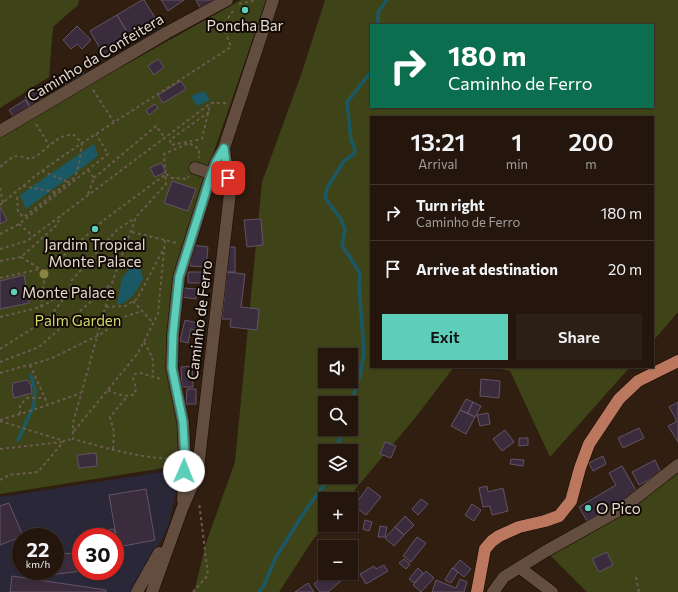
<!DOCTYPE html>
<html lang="en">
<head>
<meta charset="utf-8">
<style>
	:root { --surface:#24160d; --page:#2c1f16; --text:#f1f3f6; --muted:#a39f9d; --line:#41352e; --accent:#5dceb9 }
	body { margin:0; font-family:Commissioner,sans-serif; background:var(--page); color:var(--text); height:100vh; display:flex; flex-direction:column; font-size:15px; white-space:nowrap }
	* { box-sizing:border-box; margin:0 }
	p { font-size:13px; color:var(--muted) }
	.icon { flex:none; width:22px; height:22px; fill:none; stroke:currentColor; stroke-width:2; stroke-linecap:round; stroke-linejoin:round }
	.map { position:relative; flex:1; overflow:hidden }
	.details { position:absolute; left:370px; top:116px; width:284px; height:252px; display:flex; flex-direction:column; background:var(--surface); border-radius:0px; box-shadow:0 1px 3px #0004,0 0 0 1px var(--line) }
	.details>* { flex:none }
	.hud { position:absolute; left:370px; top:24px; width:284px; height:84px; border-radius:0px; box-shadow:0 1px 3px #0004,0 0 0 1px var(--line); background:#0b6e4f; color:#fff; overflow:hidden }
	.tools { position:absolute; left:318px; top:348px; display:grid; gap:8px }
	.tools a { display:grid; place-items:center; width:40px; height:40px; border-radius:0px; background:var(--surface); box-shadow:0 1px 3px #0004,0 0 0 1px var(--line); font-size:20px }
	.speed { position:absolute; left:12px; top:528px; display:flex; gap:8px; font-size:20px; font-weight:700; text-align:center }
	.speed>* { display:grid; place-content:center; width:52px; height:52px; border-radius:50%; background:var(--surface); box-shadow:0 1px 3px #0004,0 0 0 1px var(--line); line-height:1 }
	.speed small { font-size:10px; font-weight:400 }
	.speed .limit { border:6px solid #d22; background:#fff; color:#111 }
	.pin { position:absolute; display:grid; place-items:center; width:34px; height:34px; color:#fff; margin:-17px; border-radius:8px; box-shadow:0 2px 6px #0006 }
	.me { position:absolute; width:44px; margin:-22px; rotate:1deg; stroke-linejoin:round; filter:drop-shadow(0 0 3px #0008) }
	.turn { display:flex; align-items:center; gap:14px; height:84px; padding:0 12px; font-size:18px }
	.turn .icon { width:52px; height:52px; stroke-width:2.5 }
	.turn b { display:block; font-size:28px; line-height:34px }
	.eta { display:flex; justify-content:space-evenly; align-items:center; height:68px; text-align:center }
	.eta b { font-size:24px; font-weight:600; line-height:28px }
	.primary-button { display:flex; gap:8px; margin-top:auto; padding:8px 12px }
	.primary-button a { flex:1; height:46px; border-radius:0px; background:var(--accent); color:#111; font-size:16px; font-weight:600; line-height:46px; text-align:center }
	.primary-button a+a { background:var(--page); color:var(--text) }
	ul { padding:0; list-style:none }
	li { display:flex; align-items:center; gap:12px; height:56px; padding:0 12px; border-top:1px solid var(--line) }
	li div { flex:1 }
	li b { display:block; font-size:15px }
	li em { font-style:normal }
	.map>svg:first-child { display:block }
</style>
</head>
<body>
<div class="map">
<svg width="678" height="592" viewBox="0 0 678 592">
	<rect width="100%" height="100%" fill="#301e11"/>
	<path fill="#2a2738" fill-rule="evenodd" d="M181,469L168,527L133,592H0V497ZM21,537H55V571H21ZM81,537H115V571H81Z"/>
	<path fill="#3f4418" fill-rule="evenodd" d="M0,0H79L78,5L53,27L49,77L0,108Z
		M241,0H266L207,172L174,283L183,465L0,494V135Z
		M325,0H678V312L653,341V117H371V367H454L415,418L347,499H325V525L312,541L279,592H194L206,543L235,462L262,182L301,75ZM371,25H653V107H371ZM325,355H351V381H325ZM325,403H351V429H325ZM325,451H351V477H325Z
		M491,367H630L550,457L510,371Z
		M678,466V592H587L546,551Z"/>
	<path fill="#1b5866" d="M204,91L210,100L197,106L191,96Z
		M94,144L98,156L26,209L20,195Z
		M131,267H140L143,279C136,291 131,302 117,305L122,278Z"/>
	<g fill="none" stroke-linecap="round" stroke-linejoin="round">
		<path stroke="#1b5866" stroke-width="3.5" d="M378,25V12L387,0
			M351,403L360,376L364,352L359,286L360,273L342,245L345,230L341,219L325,198L327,188L344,161L354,154L355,149L351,140L347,102L371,72
			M18,440L34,405L35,390L31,376
			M336,451L343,429
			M259,592L263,587L276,557L305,511L325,484L327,477"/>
	</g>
	<path fill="#3b2c3d" stroke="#645366" d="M142,0H144L159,24L132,40L117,15Z
		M161,0H184L168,11Z
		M196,0H215L200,8Z
		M117,15L132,40L105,57L90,31Z
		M77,26L91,40L82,49L77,44L71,49L63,40Z
		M158,59L164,67L154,75L148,66Z
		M79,66L86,78L67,88L61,76Z
		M181,81L186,89L163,103L158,95Z
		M37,90L46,106L33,113L25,97Z
		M25,100L33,112L17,122L9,110Z
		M155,104L158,108L149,115L146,110Z
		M161,163L166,172L155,177L150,168Z
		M172,181L196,189L188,211L164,203Z
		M0,207L7,220L0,224Z
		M261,219L263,245L247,247L244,220Z
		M192,245L208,247L206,267L190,266Z
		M228,247H235V272H227Z
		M188,272H206V283H188Z
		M227,272L245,274L241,307L259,309L257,330L230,327L231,319H222Z
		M24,275L29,303L0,309V281Z
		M183,288L197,289L196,299L182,297Z
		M185,320L197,323L196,330L191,329L188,343L180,341Z
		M192,366L193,387H182L181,367Z
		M481,379L500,381L499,398L480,396Z
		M27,380L31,385L32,393L14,398L12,390L13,383Z
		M187,389H196V404H186Z
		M466,399L473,402L468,413L460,410Z
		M473,402L481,406L475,417L468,413Z
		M678,402V442L668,426L676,422V419L669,407Z
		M460,410L475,417L466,434L451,426Z
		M488,413L490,424L480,426L477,415Z
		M639,428L644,438L623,448L618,438Z
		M505,430L514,442L502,451L493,439Z
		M519,438H528V445L519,446Z
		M385,442L396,446L391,458L380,454Z
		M96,453L97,466L79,468L77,455Z
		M603,456L606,464L593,471L589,463Z
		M511,459L524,460L523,466L510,464Z
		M655,460L661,473L639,485L632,472Z
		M622,466L637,492L587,521L579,507L616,485L609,473Z
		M487,486L488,492L503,488L508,511L492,515L490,506L483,507L479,488Z
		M368,487L381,497L366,515L354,506Z
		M146,489L155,540L118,547L109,495Z
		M421,499L428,504L418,515L412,509Z
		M9,503L23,536L0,545V506Z
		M472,504L481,510L474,521L465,515Z
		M405,516L414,525L404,535L395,527Z
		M365,520L372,522L369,531L363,529Z
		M380,526L387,527L385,537H378Z
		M395,527L404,535L394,546L385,538Z
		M114,529L117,546H115V537H89L88,532Z
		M417,537L426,543L411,562L403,556Z
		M607,552L613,565L599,572L592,559Z
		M73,553L74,562L81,561L82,571L41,576L40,571H55V555Z
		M404,559L410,564L406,569L399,563Z
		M460,560L471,569L464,577L453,568Z
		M384,565L388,571L366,584L360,574L374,566L376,569Z
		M418,568L423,573L414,583L409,579Z
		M452,568L458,572L451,583L445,580Z
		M426,571L434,578L421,592L413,585Z
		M328,573H337L342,580L328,592H320L314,584Z
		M12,576L106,590V592H10Z
		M460,579L467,582L464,592H432L436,580L456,588Z
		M308,583L314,592H295Z"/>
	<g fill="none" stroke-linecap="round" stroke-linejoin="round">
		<g stroke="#170700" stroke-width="13">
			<path id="minor" d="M0,131L166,33L227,0
				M195,168L207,172L211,175
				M183,500L185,459L183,422L172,368L173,334L179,277L211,175L216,162L224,148
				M520,568L552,592
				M137,592L159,553
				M152,592L182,509L194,481L198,468L230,193L224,148L273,0
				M493,592L504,577L546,551L623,508L678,465"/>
		</g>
		<g stroke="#170700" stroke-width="13">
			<path id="major" d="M477,592L485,549L492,541L499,536L519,527L545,521L559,516L571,501L580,468L589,444L619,399L638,381L678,361"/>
		</g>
		<path stroke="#6b5b50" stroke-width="2" stroke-dasharray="3 3" stroke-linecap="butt" d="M239,4L256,0
			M93,90L114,122
			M209,112L170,140L171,145L202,139L210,104
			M36,124L49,145
			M0,167C13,157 13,153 30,159C46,153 56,133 74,135L82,143L79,165L75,177L24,217L18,212L17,194
			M88,170L94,178L88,194
			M42,171L68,182
			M166,174L172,178L187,179L189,176
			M94,178L156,126L165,138
			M23,186L55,192
			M0,188L3,203
			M0,205L40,172L82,143L231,47L223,25L233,11
			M19,224L33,236
			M132,232L177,243
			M0,234L19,224L108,154L96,134
			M0,249L27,241L211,103H227
			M21,257L45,272
			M0,261L21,257L57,225L60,216
			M0,278L40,269
			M133,301L153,323
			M41,307L69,290
			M106,307L125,306L137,299L164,248
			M0,317L41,307L45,272L104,220L166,174
			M144,342C152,356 155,359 152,376
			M0,349L49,318L70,290L72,280L117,230L135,218
			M0,362L39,347L111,284
			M30,365L48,405
			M0,373L50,359L103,333L121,318L142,311
			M108,390C116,394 125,398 135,394L136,388L133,378L135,374L141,373L161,379
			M20,414V405L27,398H45
			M0,420L30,411L81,393
			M0,421L64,441
			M74,431L138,353L158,314L165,239
			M0,449L62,442
			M113,449L114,432L110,417L125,399V396
			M174,459C139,458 106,448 73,439V423L112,283L136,217L166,184L164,154L189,143L199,149V158
			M0,480L9,475L38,472L64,441L73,439
			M636,577L639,592
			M193,592L208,575L199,502"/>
		<use href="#minor" stroke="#624d3f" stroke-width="12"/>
		<use href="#major" stroke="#bc775f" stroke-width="12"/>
	</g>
	<circle fill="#888642" cx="44" cy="274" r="4.5"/>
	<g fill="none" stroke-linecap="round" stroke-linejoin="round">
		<g stroke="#3c8678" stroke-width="10">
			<path id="route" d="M184,471L185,459L183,422L172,368L173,334L179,277L211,175L216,162L224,148L228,178"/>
		</g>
		<use href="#route" stroke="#5dceb9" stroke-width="7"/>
	</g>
	<g fill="#5dceb9" stroke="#120a05" stroke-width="1.5">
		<circle cx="245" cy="10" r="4"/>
		<circle cx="95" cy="229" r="4"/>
		<circle cx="14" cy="292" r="4"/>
		<circle cx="588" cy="508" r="4"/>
	</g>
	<g text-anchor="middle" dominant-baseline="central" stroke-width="4" stroke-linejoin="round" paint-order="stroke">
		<g font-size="15" fill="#e6dad1" stroke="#120a05">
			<text x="245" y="25">Poncha Bar</text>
			<text x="95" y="244">Jardim Tropical<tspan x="95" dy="17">Monte Palace</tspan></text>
			<text x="22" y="292" text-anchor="start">Monte Palace</text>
			<text x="596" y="508" text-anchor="start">O Pico</text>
		</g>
		<g font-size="15" fill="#e6dad1" stroke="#120a05">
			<text transform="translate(95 57) rotate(-31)">Caminho da Confeitera</text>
			<text transform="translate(199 320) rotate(-83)">Caminho de Ferro</text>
		</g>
		<g font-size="15" fill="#d0db6b" stroke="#120a05">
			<text x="78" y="320">Palm Garden</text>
		</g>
	</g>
</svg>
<div class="tools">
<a><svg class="icon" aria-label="sound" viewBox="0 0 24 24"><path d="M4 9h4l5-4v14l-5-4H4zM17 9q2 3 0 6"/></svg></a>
<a><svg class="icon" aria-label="search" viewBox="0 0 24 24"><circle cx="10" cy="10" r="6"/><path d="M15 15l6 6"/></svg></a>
<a><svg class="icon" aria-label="layers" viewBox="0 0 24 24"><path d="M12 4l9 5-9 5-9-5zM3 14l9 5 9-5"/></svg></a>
<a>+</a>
<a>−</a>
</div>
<div class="speed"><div>22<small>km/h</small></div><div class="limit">30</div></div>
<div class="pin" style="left:228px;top:178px;background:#d93025"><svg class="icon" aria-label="arrive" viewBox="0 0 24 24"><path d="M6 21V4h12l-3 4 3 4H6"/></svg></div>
<svg class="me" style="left:184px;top:471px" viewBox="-20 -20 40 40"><circle r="19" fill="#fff"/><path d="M0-13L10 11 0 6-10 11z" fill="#5dceb9"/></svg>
<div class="hud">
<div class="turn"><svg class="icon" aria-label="right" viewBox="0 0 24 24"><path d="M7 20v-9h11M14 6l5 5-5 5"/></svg><div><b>180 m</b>Caminho de Ferro</div></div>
</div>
<section class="details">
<div class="eta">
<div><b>13:21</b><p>Arrival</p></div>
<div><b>1</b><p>min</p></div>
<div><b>200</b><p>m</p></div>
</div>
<ul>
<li><svg class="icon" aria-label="right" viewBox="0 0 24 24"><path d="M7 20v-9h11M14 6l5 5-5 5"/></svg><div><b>Turn right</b><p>Caminho de Ferro</p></div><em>180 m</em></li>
<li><svg class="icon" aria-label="arrive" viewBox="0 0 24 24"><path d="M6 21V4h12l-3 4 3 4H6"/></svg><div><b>Arrive at destination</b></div><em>20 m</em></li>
</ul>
<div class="primary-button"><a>Exit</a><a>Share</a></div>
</section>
</div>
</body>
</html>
